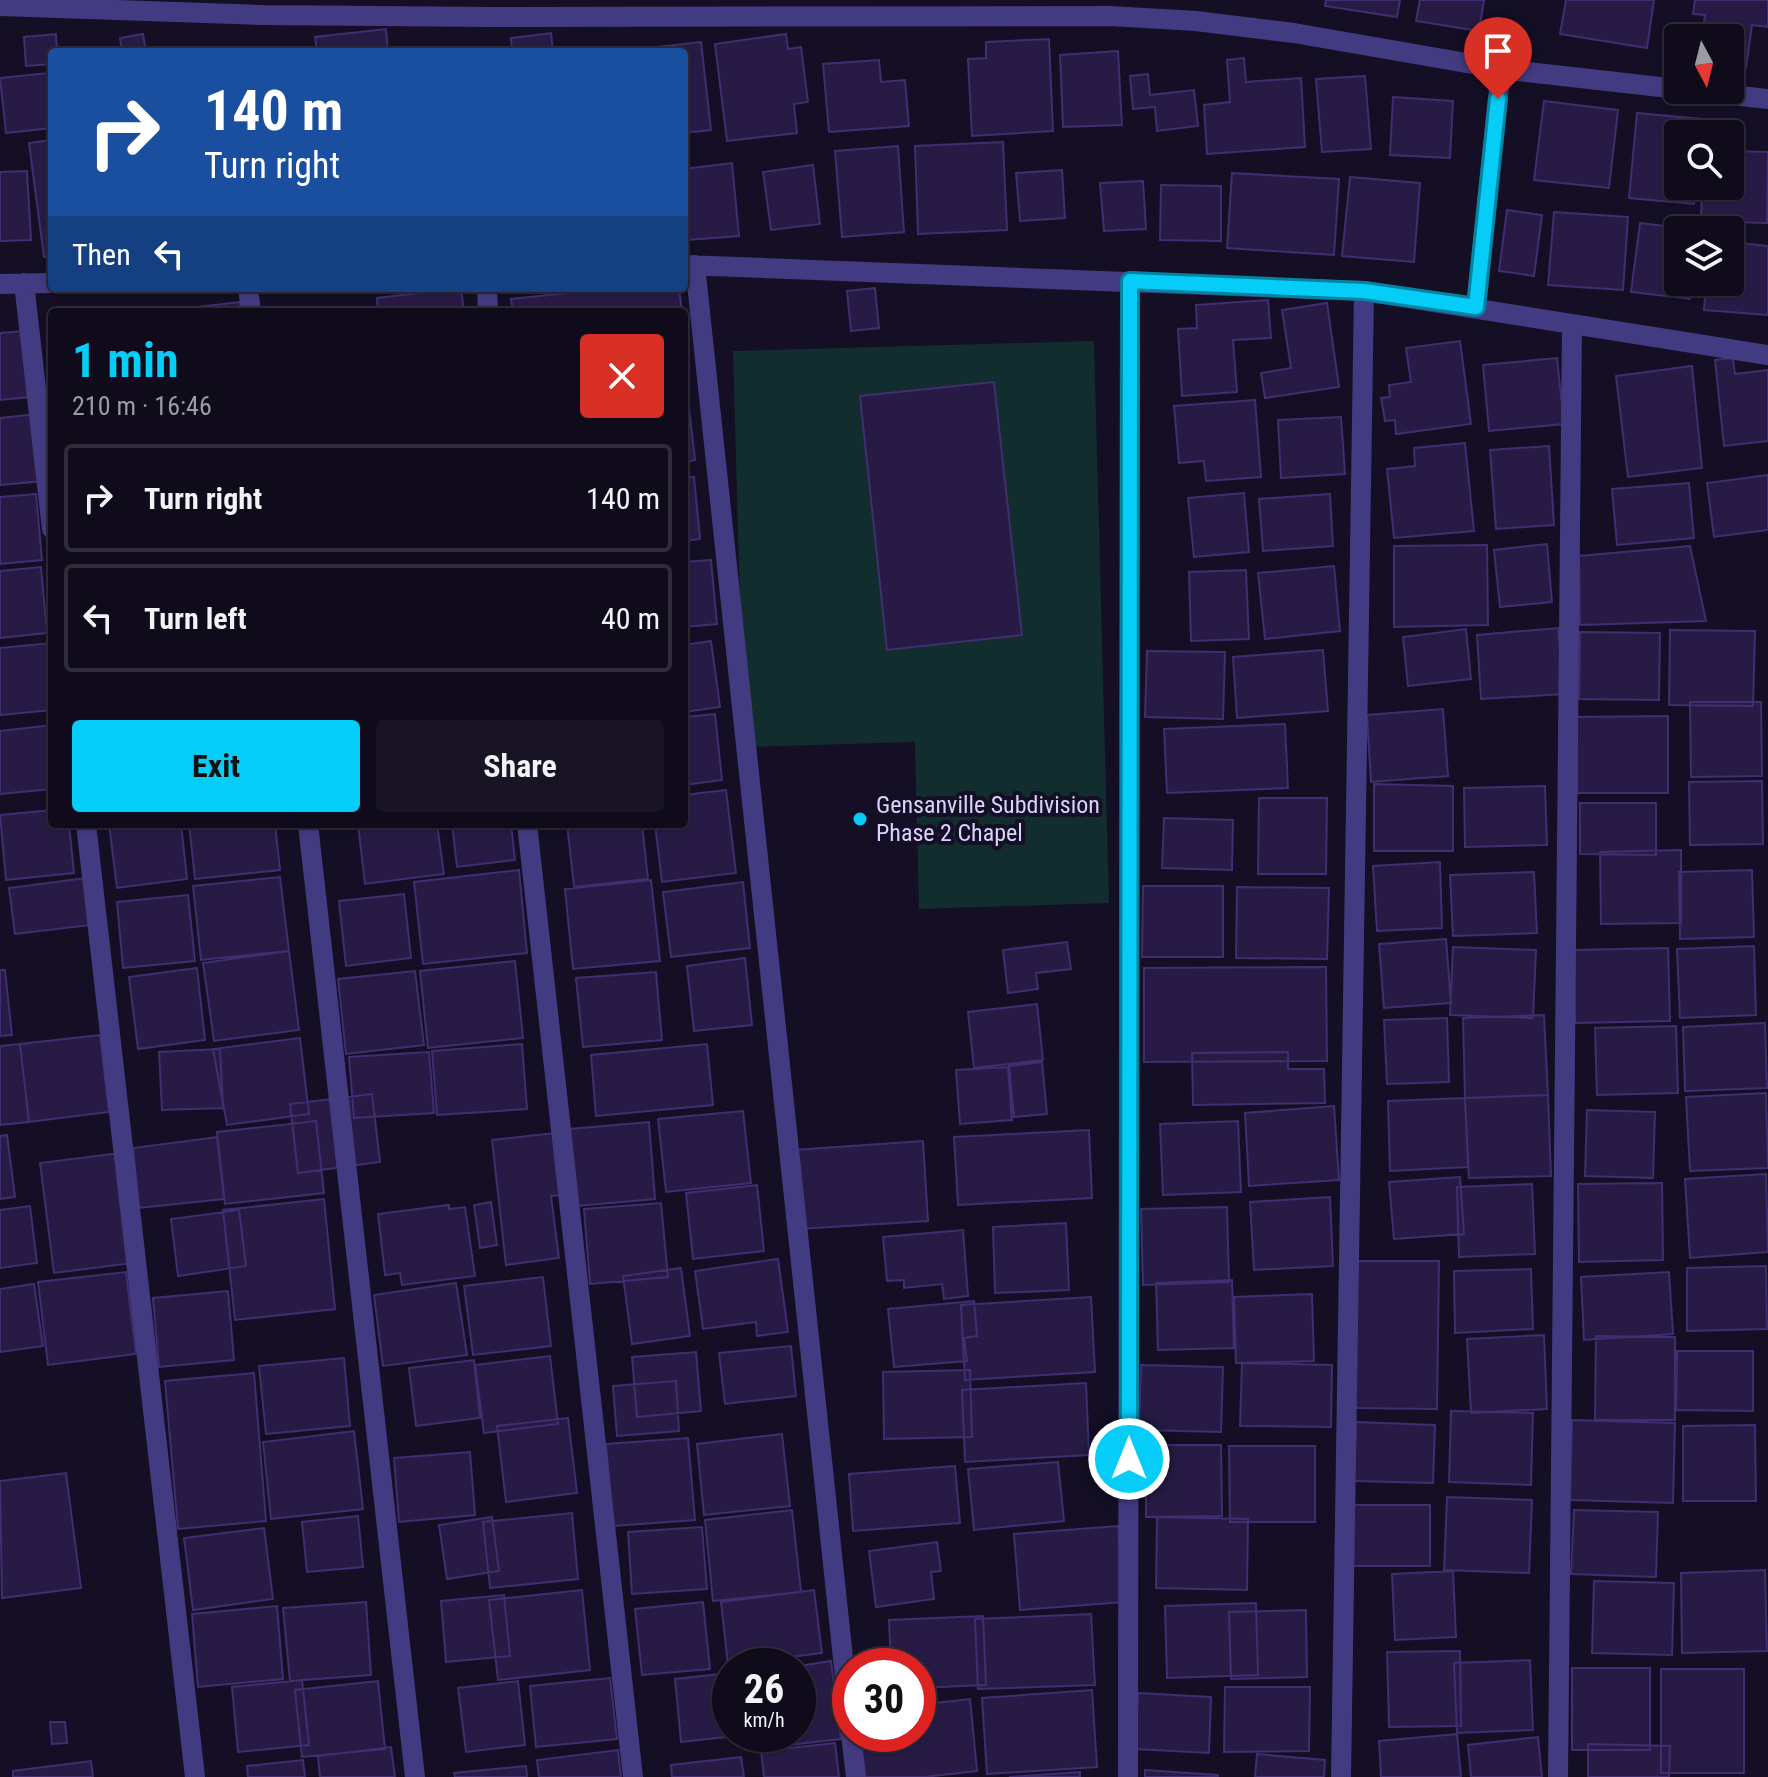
<!DOCTYPE html>
<html lang="en">
<head>
<meta charset="utf-8">
<style>
	:root { --surface:#0f0b1b; --page:#181424; --text:#f1f3f6; --muted:#9b9ba3; --line:#2f2b3a; --accent:#05cdf8 }
	body { margin:0; font-family:"Roboto Condensed",sans-serif; background:var(--page); color:var(--text); height:100vh; display:flex; flex-direction:column; font-size:30px; white-space:nowrap }
	* { box-sizing:border-box; margin:0 }
	p { font-size:26px; color:var(--muted) }
	.icon { flex:none; width:44px; height:44px; fill:none; stroke:currentColor; stroke-width:2; stroke-linecap:round; stroke-linejoin:round }
	.map { position:relative; flex:1; overflow:hidden }
	.drawer { position:absolute; left:48px; top:308px; width:640px; height:520px; display:flex; flex-direction:column; background:var(--surface); border-radius:8px; box-shadow:0 2px 6px #0004,0 0 0 2px var(--line) }
	.drawer>* { flex:none }
	.guide { position:absolute; left:48px; top:48px; width:640px; height:244px; border-radius:8px; box-shadow:0 2px 6px #0004,0 0 0 2px var(--line); background:#1a4fa0; color:#fff; overflow:hidden }
	.needle { width:52px; rotate:173deg }
	.fabs { position:absolute; left:1664px; top:24px; display:grid; gap:16px }
	.fabs a { display:grid; place-items:center; width:80px; height:80px; border-radius:8px; background:var(--surface); box-shadow:0 2px 6px #0004,0 0 0 2px var(--line); font-size:40px }
	.speed { position:absolute; left:712px; top:1648px; display:flex; gap:16px; font-size:40px; font-weight:700; text-align:center }
	.speed>* { display:grid; place-content:center; width:104px; height:104px; border-radius:50%; background:var(--surface); box-shadow:0 2px 6px #0004,0 0 0 2px var(--line); line-height:1 }
	.speed small { font-size:20px; font-weight:400 }
	.speed .limit { border:12px solid #d22; background:#fff; color:#111 }
	.pin { position:absolute; display:grid; place-items:center; width:68px; height:68px; color:#fff; margin:-82px -34px; border-radius:50% 50% 50% 0; rotate:-45deg; box-shadow:0 0 8px #0007 }
	.pin .icon { rotate:45deg }
	.me { position:absolute; width:88px; margin:-44px; rotate:0deg; stroke-linejoin:round; filter:drop-shadow(0 0 6px #0008) }
	.turn { display:flex; align-items:center; gap:28px; height:168px; padding:0 24px; font-size:36px }
	.turn .icon { width:104px; height:104px; stroke-width:2.5 }
	.turn b { display:block; font-size:56px; line-height:68px }
	.then { display:flex; align-items:center; height:76px; padding:0 24px; background:#0003; gap:16px; font-size:30px }
	.round { display:grid; place-items:center; flex:none; width:84px; height:84px; border-radius:8px; background:var(--page) }
	.head { display:flex; align-items:center; justify-content:space-between; height:136px; padding:0 24px }
	h1 { font-size:48px; font-weight:700; line-height:60px; color:var(--accent) }
	.cta { display:flex; gap:16px; margin-top:auto; padding:16px 24px }
	.cta a { flex:1; height:92px; border-radius:8px; background:var(--accent); color:#111; font-size:32px; font-weight:700; line-height:92px; text-align:center }
	.cta a+a { background:var(--page); color:var(--text) }
	ul { padding:0; list-style:none }
	li { display:flex; align-items:center; gap:24px; height:108px; margin:0 16px 12px; padding:0 8px; border:4px solid var(--line); border-radius:8px }
	li div { flex:1 }
	li b { display:block; font-size:30px }
	li em { font-style:normal }
	.map>svg:first-child { display:block }
</style>
</head>
<body>
<div class="map">
<svg width="1768" height="1777" viewBox="0 0 1768 1777">
	<rect width="100%" height="100%" fill="#140f24"/>
	<path fill="#122d2e" d="M1094,341L1109,903L919,909L915,742L744,747L733,351Z"/>
	<path fill="#271b45" stroke="#402e70" stroke-width="2" d="M1326,0H1400L1397,17L1325,6Z
		M1420,0H1484L1479,31L1416,21Z
		M1566,0H1654L1647,48L1560,34Z
		M1695,0H1768V27L1752,25L1746,68L1730,66V38H1702L1705,15L1693,14Z
		M386,29L388,52H317L315,37Z
		M551,33L553,52H512L511,38Z
		M56,34L57,52H52V64L26,66L24,37Z
		M143,34L146,52H122L120,38Z
		M786,34L788,49L801,47L808,102L794,104L797,133L727,141L715,44Z
		M1049,39L1053,131L972,136L968,59L986,58V42Z
		M701,42L711,130L684,133V52H638V49Z
		M1118,51L1122,125L1063,127L1060,55Z
		M1244,58L1246,82L1301,78L1305,147L1207,154L1204,105L1230,102L1227,60Z
		M879,60L881,82L905,80L909,126L829,132L823,64Z
		M48,73L52,128L6,133L0,78Z
		M1148,74L1150,95L1194,90L1198,126L1157,131L1155,107L1133,109L1130,76Z
		M1365,76L1371,149L1322,152L1316,79Z
		M1393,97L1453,101L1450,158L1390,155Z
		M1544,101L1618,110L1609,188L1534,180Z
		M1637,113L1702,119L1701,134H1678V186H1696L1694,204L1629,198Z
		M52,140V256L44,257L29,143Z
		M1003,142L1007,230L918,234L915,146Z
		M898,146L904,232L842,237L835,151Z
		M1730,151L1768,152L1767,223L1701,221L1702,186H1730Z
		M732,163L739,236L688,240L684,169Z
		M813,165L820,224L771,230L763,172Z
		M1062,170L1065,218L1020,221L1016,173Z
		M27,171L31,240L0,241V172Z
		M1232,173L1339,179L1334,255L1227,248Z
		M1350,177L1420,183L1414,262L1342,256Z
		M1143,181L1146,229L1104,231L1100,183Z
		M1161,185L1221,186V241L1160,240Z
		M1507,210L1542,215L1534,276L1499,271Z
		M1554,212L1628,217L1623,290L1548,285Z
		M1640,223L1697,230H1678V282H1692L1690,299L1631,292Z
		M1730,242L1768,246V315L1704,310L1706,282H1730Z
		M461,288L464,312H378L377,298Z
		M618,288H679L682,312H513L511,299Z
		M875,288L879,328L851,331L847,291Z
		M1268,300L1271,338L1233,340L1237,392L1182,396L1178,329L1197,328L1196,305Z
		M240,302L241,312L162,311Z
		M1327,303L1339,387L1265,398L1261,373L1291,368L1282,310Z
		M24,331L30,397L0,400V333Z
		M1460,341L1471,424L1396,434L1395,420L1385,421L1381,398L1390,397L1389,385L1411,382L1406,348Z
		M1557,358L1564,424L1489,431L1483,365Z
		M1733,358L1735,374L1768,370V441L1724,446L1715,360Z
		M1692,366L1702,468L1628,477L1616,376Z
		M994,382L1022,635L887,650L860,396Z
		M688,399L695,460L684,462V400Z
		M1255,400L1261,477L1206,481L1204,461L1179,463L1174,406Z
		M36,414L43,481L0,485V418Z
		M1341,417L1345,474L1281,478L1278,420Z
		M1465,443L1474,531L1394,538L1387,469L1415,466L1414,448Z
		M1549,446L1554,525L1496,529L1490,450Z
		M1768,475V530L1714,537L1707,483Z
		M694,477L700,539L684,541V478Z
		M1689,483L1694,538L1617,545L1612,489Z
		M1244,493L1249,552L1194,557L1188,498Z
		M36,494L42,560L0,564V497Z
		M1330,494L1333,546L1263,551L1259,499Z
		M1547,544L1552,602L1500,607L1494,550Z
		M1487,545L1488,625L1394,627V546Z
		M1690,546L1706,621L1580,625L1579,556Z
		M711,560L717,624L684,627V562Z
		M1334,566L1340,631L1265,639L1258,573Z
		M41,567L47,633L0,638V571Z
		M1246,570L1249,639L1191,641L1189,572Z
		M1558,628L1564,694L1481,699L1477,635Z
		M1466,629L1471,679L1408,686L1403,637Z
		M1670,630L1755,631L1753,706L1669,705Z
		M1580,632L1660,633L1659,700L1579,699Z
		M711,641L720,707L684,712V645Z
		M52,643V710L0,715V648Z
		M1323,650L1328,711L1237,718L1233,657Z
		M1147,651L1225,652L1223,719L1145,717Z
		M1690,702H1761L1762,776L1691,777Z
		M1443,709L1448,776L1371,782L1367,715Z
		M715,714L722,780L684,785V717Z
		M1668,716V793H1577L1576,717Z
		M1285,724L1288,788L1167,793L1164,729Z
		M52,725V789L0,794V731Z
		M1762,781L1763,844L1690,845L1689,782Z
		M1374,784L1453,786V851H1374Z
		M1545,786L1547,845L1465,847L1464,788Z
		M726,790L736,873L662,882L655,824H684V795Z
		M1259,798H1327L1326,874H1258Z
		M1580,803H1656V855L1580,854Z
		M52,810V824H69L74,873L6,880L0,815Z
		M1164,818L1233,820L1232,870L1162,868Z
		M109,824H181L187,879L117,888Z
		M189,824H275L280,870L195,879Z
		M358,824H437L444,874L365,884Z
		M452,824H511L515,860L457,867Z
		M567,824H642L648,879L574,887Z
		M1681,850V923L1601,924L1600,852Z
		M1440,862L1442,928L1377,931L1373,866Z
		M519,870L527,953L423,964L414,882Z
		M1752,870L1754,937L1680,939L1679,872Z
		M1534,872L1537,933L1453,936L1450,875Z
		M280,877L289,951L201,960L193,886Z
		M85,878L91,925L15,934L9,888Z
		M651,880L660,961L573,969L565,889Z
		M743,882L750,948L671,957L663,892Z
		M1143,886H1223V957H1142Z
		M1237,887L1329,888L1327,959L1236,958Z
		M404,894L411,958L346,966L339,901Z
		M188,895L195,961L123,968L117,902Z
		M1446,939L1451,1003L1384,1008L1379,944Z
		M1067,942L1071,969L1036,973L1038,989L1008,993L1003,950Z
		M1754,946L1756,1015L1680,1018L1677,949Z
		M1453,947L1536,950L1533,1018L1450,1015Z
		M1668,948L1670,1021L1575,1023L1573,950Z
		M289,951L299,1030L214,1041L203,963Z
		M745,958L752,1025L694,1031L687,966Z
		M515,961L523,1038L428,1048L420,971Z
		M1326,967L1327,1061L1144,1062V968Z
		M197,968L205,1040L138,1049L129,977Z
		M0,970H5L12,1035L0,1036Z
		M415,971L424,1045L346,1054L338,979Z
		M656,972L662,1040L583,1047L576,978Z
		M1037,1004L1043,1060L974,1068L968,1012Z
		M1544,1015L1548,1095L1465,1098L1463,1018Z
		M1447,1018L1449,1082L1387,1084L1384,1020Z
		M1765,1023L1767,1088L1685,1091L1683,1027Z
		M1676,1026L1678,1093L1597,1095L1595,1028Z
		M100,1035L109,1112L29,1122L20,1044Z
		M300,1038L309,1114L227,1125L213,1049Z
		M20,1044L29,1122L0,1125V1046Z
		M522,1044L527,1109L437,1115L432,1051Z
		M707,1044L713,1105L596,1116L591,1055Z
		M220,1049L223,1108L162,1110L159,1052Z
		M429,1052L434,1113L354,1118L349,1057Z
		M1288,1052V1069H1324L1325,1103L1193,1105L1192,1053Z
		M1042,1062L1047,1114L1014,1117L1009,1066Z
		M1008,1067L1012,1120L960,1124L956,1070Z
		M1766,1093L1768,1168L1690,1171L1686,1097Z
		M372,1094L380,1162L298,1173L290,1104Z
		M1548,1095L1551,1176L1469,1178L1465,1098Z
		M1465,1098L1468,1167L1390,1171L1388,1101Z
		M1334,1106L1339,1180L1249,1186L1245,1113Z
		M1587,1110L1655,1112L1653,1178L1585,1176Z
		M743,1111L751,1183L666,1192L658,1119Z
		M316,1121L324,1193L225,1204L217,1132Z
		M1238,1121L1241,1192L1163,1195L1160,1124Z
		M649,1122L655,1199L577,1206L570,1129Z
		M1089,1130L1092,1198L958,1205L954,1137Z
		M554,1133L562,1195L551,1196L559,1258L506,1265L492,1140Z
		M7,1135L15,1197L0,1199V1136Z
		M217,1137L224,1199L139,1208L133,1148Z
		M923,1141L928,1221L799,1229L794,1150Z
		M120,1153L133,1263L54,1273L40,1163Z
		M1766,1174L1768,1252L1690,1258L1685,1179Z
		M1460,1177L1464,1234L1394,1239L1389,1182Z
		M1662,1183L1663,1260L1579,1262L1578,1184Z
		M1532,1184L1535,1254L1459,1257L1457,1187Z
		M757,1185L764,1251L693,1259L686,1193Z
		M1330,1197L1333,1266L1254,1270L1250,1202Z
		M324,1199L335,1309L235,1320L223,1210Z
		M491,1202L497,1245L480,1248L474,1205Z
		M661,1203L668,1277L590,1284L584,1209Z
		M449,1205V1209L465,1207L475,1276L402,1285L400,1273L385,1275L378,1214Z
		M30,1206L37,1263L0,1268V1210Z
		M1227,1207L1229,1282L1143,1285L1141,1209Z
		M239,1210L246,1266L178,1276L171,1219Z
		M1066,1223L1069,1290L995,1293L993,1227Z
		M963,1230L968,1296L944,1299L942,1284L904,1288V1280L887,1281L883,1237Z
		M778,1259L788,1332L757,1336L756,1322L703,1329L695,1271Z
		M1357,1261H1439L1437,1409L1355,1408Z
		M1766,1266L1767,1329L1687,1331V1268Z
		M681,1268L690,1336L632,1344L623,1276Z
		M1531,1269L1533,1329L1455,1333L1454,1271Z
		M126,1272L136,1354L48,1365L38,1282Z
		M1669,1272L1673,1334L1584,1340L1581,1277Z
		M543,1277L551,1346L473,1355L464,1286Z
		M1232,1280L1234,1348L1158,1350L1156,1283Z
		M456,1283L467,1355L383,1366L374,1295Z
		M34,1284L43,1346L0,1352V1289Z
		M228,1291L234,1360L159,1367L153,1298Z
		M1312,1294L1314,1361L1236,1363L1234,1297Z
		M1091,1297L1095,1372L965,1380L961,1305Z
		M974,1301L977,1336L964,1338L967,1361L894,1367L888,1309Z
		M1544,1335L1547,1409L1471,1413L1467,1339Z
		M1596,1336L1675,1337V1420H1595Z
		M791,1346L796,1396L725,1404L719,1353Z
		M1677,1351H1753V1411L1676,1410Z
		M696,1352L701,1411L637,1417L632,1357Z
		M550,1356L558,1424L484,1433L475,1365Z
		M344,1358L350,1426L266,1434L259,1366Z
		M474,1360L480,1418L416,1426L409,1368Z
		M1242,1363L1332,1365L1331,1427L1240,1426Z
		M1141,1365L1223,1367L1221,1432L1139,1430Z
		M970,1370L972,1437L884,1439L883,1372Z
		M254,1373L266,1521L178,1529L165,1381Z
		M676,1381L679,1431L617,1436L613,1386Z
		M1086,1383L1089,1455L965,1462L962,1390Z
		M1451,1411L1533,1413L1531,1485L1449,1482Z
		M568,1418L577,1493L506,1502L497,1426Z
		M1572,1420L1675,1423L1673,1503L1570,1500Z
		M1356,1422L1435,1425L1433,1483L1354,1481Z
		M1755,1425L1756,1501H1683V1426Z
		M354,1431L363,1509L271,1519L263,1442Z
		M782,1434L790,1506L704,1515L697,1444Z
		M688,1438L695,1520L613,1526L606,1444Z
		M1146,1445H1221L1222,1516L1146,1517Z
		M1229,1446H1315V1522H1230Z
		M470,1452L475,1515L399,1522L394,1458Z
		M1058,1462L1064,1521L974,1530L968,1469Z
		M955,1466L960,1523L853,1531L849,1474Z
		M66,1473L81,1588L2,1598L0,1481Z
		M1447,1497L1532,1500L1529,1573L1444,1570Z
		M1351,1505H1430V1566H1352Z
		M792,1510L801,1592L713,1601L705,1520Z
		M1574,1510L1658,1512L1656,1577L1571,1574Z
		M572,1513L578,1579L490,1588L483,1522Z
		M358,1516L363,1567L307,1572L302,1522Z
		M492,1517L499,1571L447,1579L439,1525Z
		M1157,1517L1248,1519L1247,1590L1156,1588Z
		M1118,1526L1124,1602L1020,1610L1014,1534Z
		M702,1527L707,1589L632,1594L628,1532Z
		M264,1528L273,1599L193,1610L184,1538Z
		M937,1542L941,1571L931,1572L934,1599L876,1607L869,1551Z
		M1765,1570L1767,1651L1682,1653L1681,1573Z
		M1453,1571L1456,1637L1395,1640L1392,1574Z
		M1594,1581L1674,1583L1672,1655L1592,1653Z
		M582,1590L590,1670L498,1680L489,1600Z
		M814,1590L822,1653L728,1665L721,1602Z
		M504,1595L510,1656L446,1662L441,1601Z
		M366,1602L371,1675L290,1681L283,1608Z
		M703,1602L710,1669L642,1675L635,1609Z
		M1256,1603L1258,1675L1167,1678L1165,1606Z
		M277,1606L283,1679L198,1687L192,1614Z
		M1306,1610L1307,1677L1231,1679L1229,1612Z
		M1091,1614L1095,1685L978,1689L975,1619Z
		M983,1616L986,1685L918,1688V1666H891L889,1620Z
		M1460,1651L1461,1726L1389,1727L1387,1652Z
		M1530,1660L1533,1730L1457,1733L1454,1663Z
		M831,1661L841,1739L753,1749L751,1734H798V1669L802,1686L808,1685L805,1665Z
		M1572,1668H1650V1750H1572Z
		M1661,1669H1744V1773H1661Z
		M729,1673L730,1734L736,1736L681,1742L675,1679Z
		M610,1678L617,1739L536,1747L530,1686Z
		M302,1680L309,1745L238,1752L232,1687Z
		M378,1681L385,1749L302,1757L295,1690Z
		M518,1681L525,1745L466,1752L458,1688Z
		M1225,1687H1310L1309,1751L1224,1752Z
		M1092,1690L1097,1767L987,1774L982,1698Z
		M1138,1693L1211,1697L1209,1753L1135,1749Z
		M970,1699L977,1771L924,1777H858L853,1734H918V1705Z
		M50,1722H65L67,1743L52,1744Z
		M1457,1734L1461,1777H1381L1379,1741Z
		M1538,1737L1542,1777H1471L1468,1745Z
		M835,1743L839,1777H764L761,1751Z
		M1588,1744L1670,1746L1669,1777H1588Z
		M391,1747L395,1777H320L318,1756Z
		M618,1750L621,1777H539L537,1760Z
		M1257,1754L1325,1760L1324,1777H1255Z
		M741,1757L744,1777H672L671,1765Z
		M303,1760L305,1777H248L247,1766Z
		M91,1761L93,1777H13V1771Z
		M526,1766L527,1777H455L454,1773Z
		M1145,1770L1218,1775V1777H1145Z
		M1080,1772V1777H1009Z"/>
	<g fill="none" stroke-linecap="round" stroke-linejoin="round">
		<path stroke="#433b82" stroke-width="20" d="M0,6L263,15L490,17L1110,16L1196,21L1294,33L1501,69L1678,89
			M1688,90L1768,99
			M684,265L1364,291L1768,355
			M695,265L850,1724
			M24,283L52,529
			M0,284L52,283
			M248,288L251,312
			M487,288L488,312
			M1476,307L1501,69
			M86,824L195,1777
			M308,824L415,1777
			M527,824L633,1777
			M851,1734L856,1777
			M1128,1777L1130,281
			M1341,1777L1364,291
			M1558,1777L1572,324"/>
	</g>
	<g fill="none" stroke-linecap="round" stroke-linejoin="round">
		<g stroke="#0385a1" stroke-width="20">
			<path id="route" d="M1129,1459L1130,281L1364,291L1476,307L1498,99"/>
		</g>
		<use href="#route" stroke="#05cdf8" stroke-width="14"/>
	</g>
	<circle fill="#05cdf8" stroke="#140f24" stroke-width="3" cx="860" cy="819" r="8"/>
	<g text-anchor="middle" dominant-baseline="central" stroke-width="8" stroke-linejoin="round" paint-order="stroke">
		<g font-size="24" fill="#dbd3fe" stroke="#140f24" text-anchor="start">
			<text x="876" y="805">Gensanville Subdivision<tspan x="876" dy="28">Phase 2 Chapel</tspan></text>
		</g>
	</g>
</svg>
<div class="fabs">
<a><svg class="needle" viewBox="-14 -14 28 28"><path d="M0-13l5 13h-10z" fill="#e53935"/><path d="M0 13l5-13h-10z" fill="#9b9ba3"/></svg></a>
<a><svg class="icon" aria-label="search" viewBox="0 0 24 24"><circle cx="10" cy="10" r="6"/><path d="M15 15l6 6"/></svg></a>
<a><svg class="icon" aria-label="layers" viewBox="0 0 24 24"><path d="M12 4l9 5-9 5-9-5zM3 14l9 5 9-5"/></svg></a>
</div>
<div class="speed"><div>26<small>km/h</small></div><div class="limit">30</div></div>
<div class="pin" style="left:1498px;top:99px;background:#d93025"><svg class="icon" aria-label="arrive" viewBox="0 0 24 24"><path d="M6 21V4h12l-3 4 3 4H6"/></svg></div>
<svg class="me" style="left:1129px;top:1459px" viewBox="-20 -20 40 40"><circle r="17" fill="#05cdf8" stroke="#fff" stroke-width="3"/><path d="M0-11L8 9 0 5-8 9z" fill="#fff"/></svg>
<div class="guide">
<div class="turn"><svg class="icon" aria-label="right" viewBox="0 0 24 24"><path d="M7 20v-9h11M14 6l5 5-5 5"/></svg><div><b>140 m</b>Turn right</div></div>
<div class="then">Then<svg class="icon" aria-label="left" viewBox="0 0 24 24"><path d="M17 20v-9H6M10 6l-5 5 5 5"/></svg></div>
</div>
<section class="drawer">
<div class="head"><div><h1>1 min</h1><p>210 m · 16:46</p></div><a class="round" style="background:#d93025;color:#fff"><svg class="icon" aria-label="close" viewBox="0 0 24 24"><path d="M6 6l12 12M18 6L6 18"/></svg></a></div>
<ul>
<li><svg class="icon" aria-label="right" viewBox="0 0 24 24"><path d="M7 20v-9h11M14 6l5 5-5 5"/></svg><div><b>Turn right</b></div><em>140 m</em></li>
<li><svg class="icon" aria-label="left" viewBox="0 0 24 24"><path d="M17 20v-9H6M10 6l-5 5 5 5"/></svg><div><b>Turn left</b></div><em>40 m</em></li>
</ul>
<div class="cta"><a>Exit</a><a>Share</a></div>
</section>
</div>
</body>
</html>
